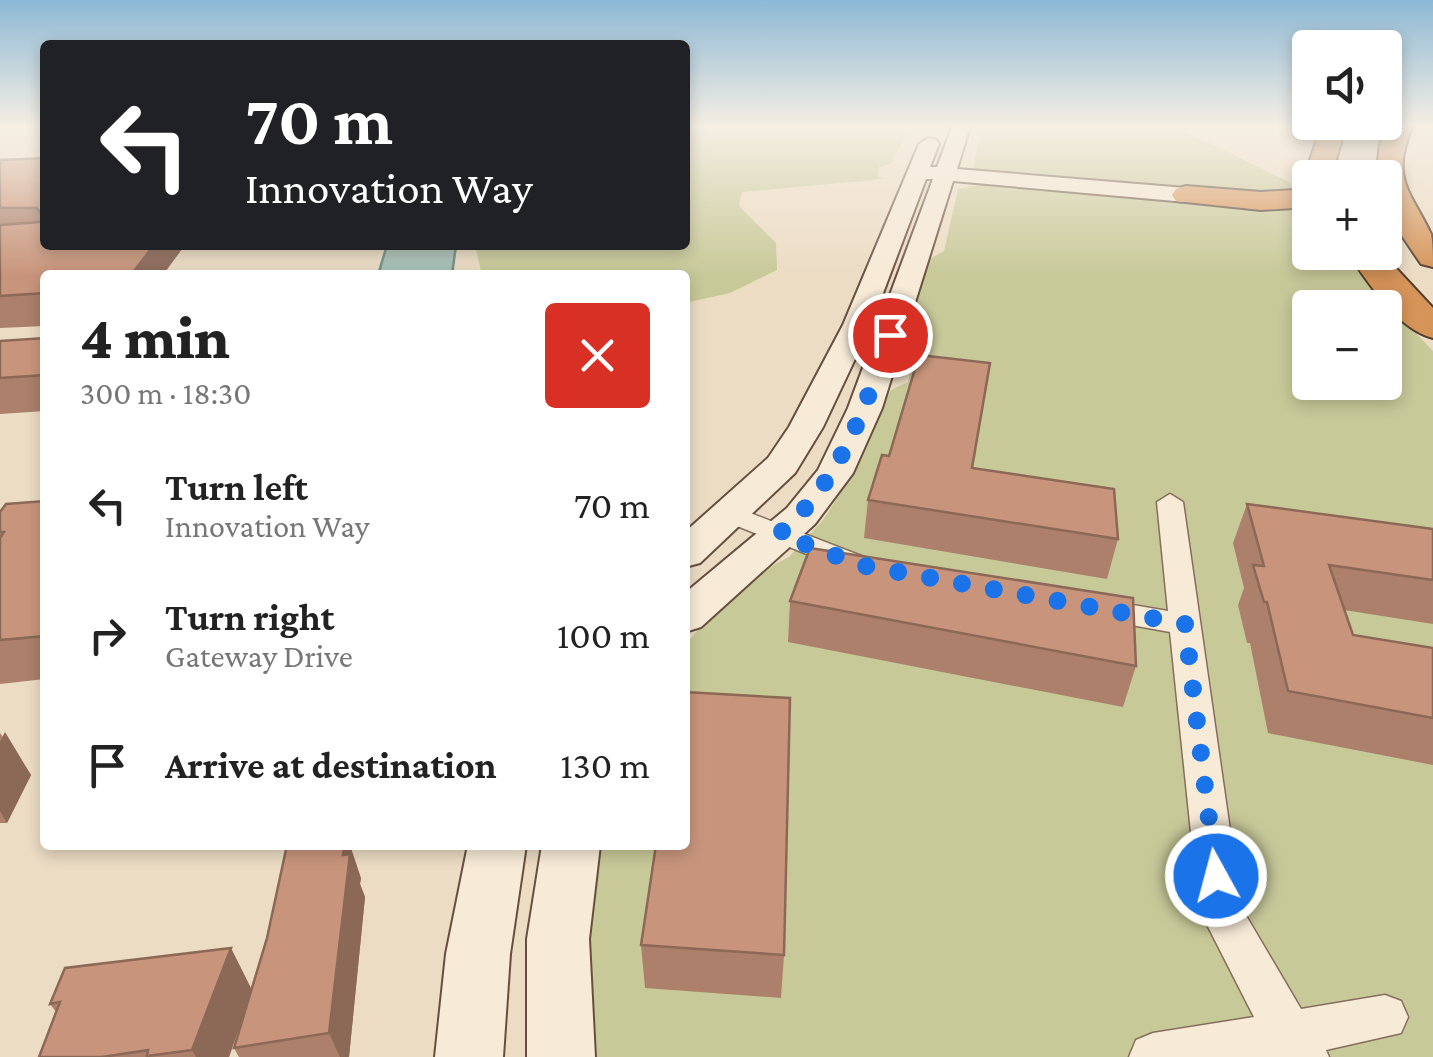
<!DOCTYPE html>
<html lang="en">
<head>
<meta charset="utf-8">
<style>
	:root { --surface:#fff; --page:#f6f6f6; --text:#222; --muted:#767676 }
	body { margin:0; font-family:"Crimson Pro",serif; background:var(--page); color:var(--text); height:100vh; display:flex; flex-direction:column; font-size:38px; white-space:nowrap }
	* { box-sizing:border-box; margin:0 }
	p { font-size:32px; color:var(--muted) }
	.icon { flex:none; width:55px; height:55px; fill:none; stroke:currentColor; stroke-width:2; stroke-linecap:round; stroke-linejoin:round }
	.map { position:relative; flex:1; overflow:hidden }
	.panel { position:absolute; left:40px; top:270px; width:650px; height:580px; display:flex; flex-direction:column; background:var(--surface); border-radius:10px; box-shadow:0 5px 15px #0003 }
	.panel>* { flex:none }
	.guide { position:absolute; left:40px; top:40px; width:650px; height:210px; border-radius:10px; box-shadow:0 5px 15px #0003; background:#202124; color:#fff; overflow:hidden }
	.buttons { position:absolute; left:1292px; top:30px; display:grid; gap:20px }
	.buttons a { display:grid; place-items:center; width:110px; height:110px; border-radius:10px; background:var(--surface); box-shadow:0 5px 15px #0003; font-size:50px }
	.pin { position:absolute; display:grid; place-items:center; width:85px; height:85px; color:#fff; margin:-42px; border:5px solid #fff; border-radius:50%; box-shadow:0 2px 10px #0007 }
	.me { position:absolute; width:110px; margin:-55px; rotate:353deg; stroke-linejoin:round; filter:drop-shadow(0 0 8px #0008) }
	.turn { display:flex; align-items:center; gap:35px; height:210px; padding:0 40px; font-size:45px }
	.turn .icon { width:130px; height:130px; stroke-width:2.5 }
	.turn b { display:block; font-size:70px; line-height:85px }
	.round { display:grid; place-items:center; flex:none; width:105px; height:105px; border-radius:10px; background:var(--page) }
	.summary { display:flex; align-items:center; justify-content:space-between; height:170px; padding:0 40px }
	h1 { font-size:60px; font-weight:800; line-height:75px }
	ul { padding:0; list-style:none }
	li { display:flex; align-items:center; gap:30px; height:130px; padding:0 40px }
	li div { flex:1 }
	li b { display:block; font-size:38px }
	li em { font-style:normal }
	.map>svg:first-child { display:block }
</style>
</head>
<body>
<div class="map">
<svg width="1433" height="1057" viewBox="0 0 1433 1057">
	<rect width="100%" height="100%" fill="#ecdcc4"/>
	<path fill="#c8c999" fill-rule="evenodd" d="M685,127H910L890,164L879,167L878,176L883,179L742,192L739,206L776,243L777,270L730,293L685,303V275H482L475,245H685Z
		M981,127H1176L1291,183L1292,198L1260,199L1178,186L973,170Z
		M982,184L1304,208L1310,210V252L1340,253L1433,351V1057H591L586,990L599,845H685V646L708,617L764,570L789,557L823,520L858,466L885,400L891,390L908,382L912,362L901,351L902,344L928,260L944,251L958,189ZM1310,308H1385V382H1310Z"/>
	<path fill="#a6bfb5" stroke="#6d8d82" stroke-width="2.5" d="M387,245H456L452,275H378Z"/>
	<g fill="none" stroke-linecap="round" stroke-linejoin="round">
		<g stroke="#856e5c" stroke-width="3">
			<path id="street" d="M1170,494L1183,502L1241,907L1301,1009L1385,995L1401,1001L1408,1017L1401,1033L1326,1050L1329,1057H1129L1136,1040L1153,1033L1254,1017L1199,909L1170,632L1098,619L1087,616L1083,609L1087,602L1098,599L1168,611L1157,502Z
				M732,506L864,557L868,563L864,569H844L722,520L719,514L722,508Z"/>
		</g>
		<g stroke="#674f3f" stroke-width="4">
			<path id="secondary" d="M952,127H970L957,169L1186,188L1197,195L1186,202L953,181L882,408L853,473L815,524L701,627L685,632V593L787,508L818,470L848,408L933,179H926L871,325L823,427L795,473L700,563L685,567V532L768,458L789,427L843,325L919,144L929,138L936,140L939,144L930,167H937Z
				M468,845H526L510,954L503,1057H435L446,954Z
				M542,845H600L589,939L595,1057H527V939Z"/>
		</g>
		<g stroke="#533d30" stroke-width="4">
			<path id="highway" d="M1321,127H1345L1336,160L1339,178H1311L1310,160Z
				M1388,127H1412C1390,180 1411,191 1431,234C1433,243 1433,257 1433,267L1421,264L1386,212L1385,178H1376L1380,144Z
				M1186,186L1261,192L1310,189V207L1261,210L1176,201L1172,195L1176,189Z
				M1347,252H1381L1433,308V338C1398,330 1367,281 1347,252Z"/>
		</g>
		<use href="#street" fill="#f7ead7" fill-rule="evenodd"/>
		<use href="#secondary" fill="#f7ead7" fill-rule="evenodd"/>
		<use href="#highway" fill="#d69459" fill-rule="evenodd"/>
	</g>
	<path fill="#ac806b" d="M0,160L163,275H45V326L0,328Z
		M45,338V411L0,414V341Z
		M972,468L1118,539L1107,579L864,538L868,500Z
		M45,501V679L0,684V512Z
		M1247,504L1433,529V624L1344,610L1353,635L1433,648V765L1268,733L1250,643H1247L1238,605L1244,588L1233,543Z
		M790,601L1136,666L1123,707L788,642Z
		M0,733L31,775L7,823H0Z
		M361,878L360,884L365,897L349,1057H239L234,1048L244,1014L229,1057H39L56,1012L50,1004L252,989Z
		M641,945L784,955L781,998L645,988Z"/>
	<path fill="#8c6857" d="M154,245H185L163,275H131Z
		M5,732L31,775L7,823L0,811V742Z
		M345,845H350L361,878L360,884L365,897L349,1057H340L329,1033Z
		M231,948L252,990L229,1057H196L192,1050Z"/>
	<path fill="#c8957c" stroke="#8c6857" stroke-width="2.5" d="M45,158V245H154L131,275H45V293L0,296V225L40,222L43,217L37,208H0V160Z
		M45,338V375L0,378V341Z
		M919,355L990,363L972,468L1114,489L1118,539L868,500L882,455L889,456Z
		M45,501V636L0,640V538L4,532H0V512L6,504Z
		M1247,504L1433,529V580L1329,565L1353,635L1433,648V718L1288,691L1267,602H1264L1253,565L1264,566Z
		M810,548L1133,598L1136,666L790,601Z
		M685,692L790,698L784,955L641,945L656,845H685Z
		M287,845H345L343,855L350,854L329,1033L234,1048L267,938Z
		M231,948L192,1050L147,1056L148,1050L102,1057H39L60,1002L50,1004L65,968Z"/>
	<linearGradient id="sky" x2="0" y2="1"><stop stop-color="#8db8d4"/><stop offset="0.46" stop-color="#f6efe4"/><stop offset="1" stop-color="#f6efe4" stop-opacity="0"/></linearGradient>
	<rect width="1433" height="275" fill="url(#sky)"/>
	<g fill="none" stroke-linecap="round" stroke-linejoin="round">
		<path stroke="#1a73e8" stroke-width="18" stroke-dasharray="0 32.4" d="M890,335C864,410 841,481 779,534L860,565L1185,624L1216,876"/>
	</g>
</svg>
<div class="buttons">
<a><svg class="icon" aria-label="sound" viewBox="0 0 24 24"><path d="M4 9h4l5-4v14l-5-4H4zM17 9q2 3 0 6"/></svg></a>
<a>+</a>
<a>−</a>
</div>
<div class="pin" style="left:890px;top:335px;background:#d93025"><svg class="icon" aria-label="arrive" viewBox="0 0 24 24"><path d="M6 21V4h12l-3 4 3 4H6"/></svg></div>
<svg class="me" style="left:1216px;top:876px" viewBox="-20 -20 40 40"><circle r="17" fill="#1a73e8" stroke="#fff" stroke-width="3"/><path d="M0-11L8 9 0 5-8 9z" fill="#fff"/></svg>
<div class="guide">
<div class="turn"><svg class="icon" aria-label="left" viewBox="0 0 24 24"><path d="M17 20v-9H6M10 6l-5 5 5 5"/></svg><div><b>70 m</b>Innovation Way</div></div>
</div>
<section class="panel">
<div class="summary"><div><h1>4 min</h1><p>300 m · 18:30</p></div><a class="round" style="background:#d93025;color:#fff"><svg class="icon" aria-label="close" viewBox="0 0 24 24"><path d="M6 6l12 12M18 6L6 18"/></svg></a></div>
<ul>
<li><svg class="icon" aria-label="left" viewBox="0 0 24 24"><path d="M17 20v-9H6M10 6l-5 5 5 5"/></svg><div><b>Turn left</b><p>Innovation Way</p></div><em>70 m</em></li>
<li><svg class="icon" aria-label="right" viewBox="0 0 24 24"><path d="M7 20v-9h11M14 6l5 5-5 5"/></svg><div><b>Turn right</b><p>Gateway Drive</p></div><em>100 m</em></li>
<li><svg class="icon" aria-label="arrive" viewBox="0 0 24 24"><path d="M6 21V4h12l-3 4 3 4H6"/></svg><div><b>Arrive at destination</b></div><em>130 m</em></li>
</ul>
</section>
</div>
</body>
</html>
